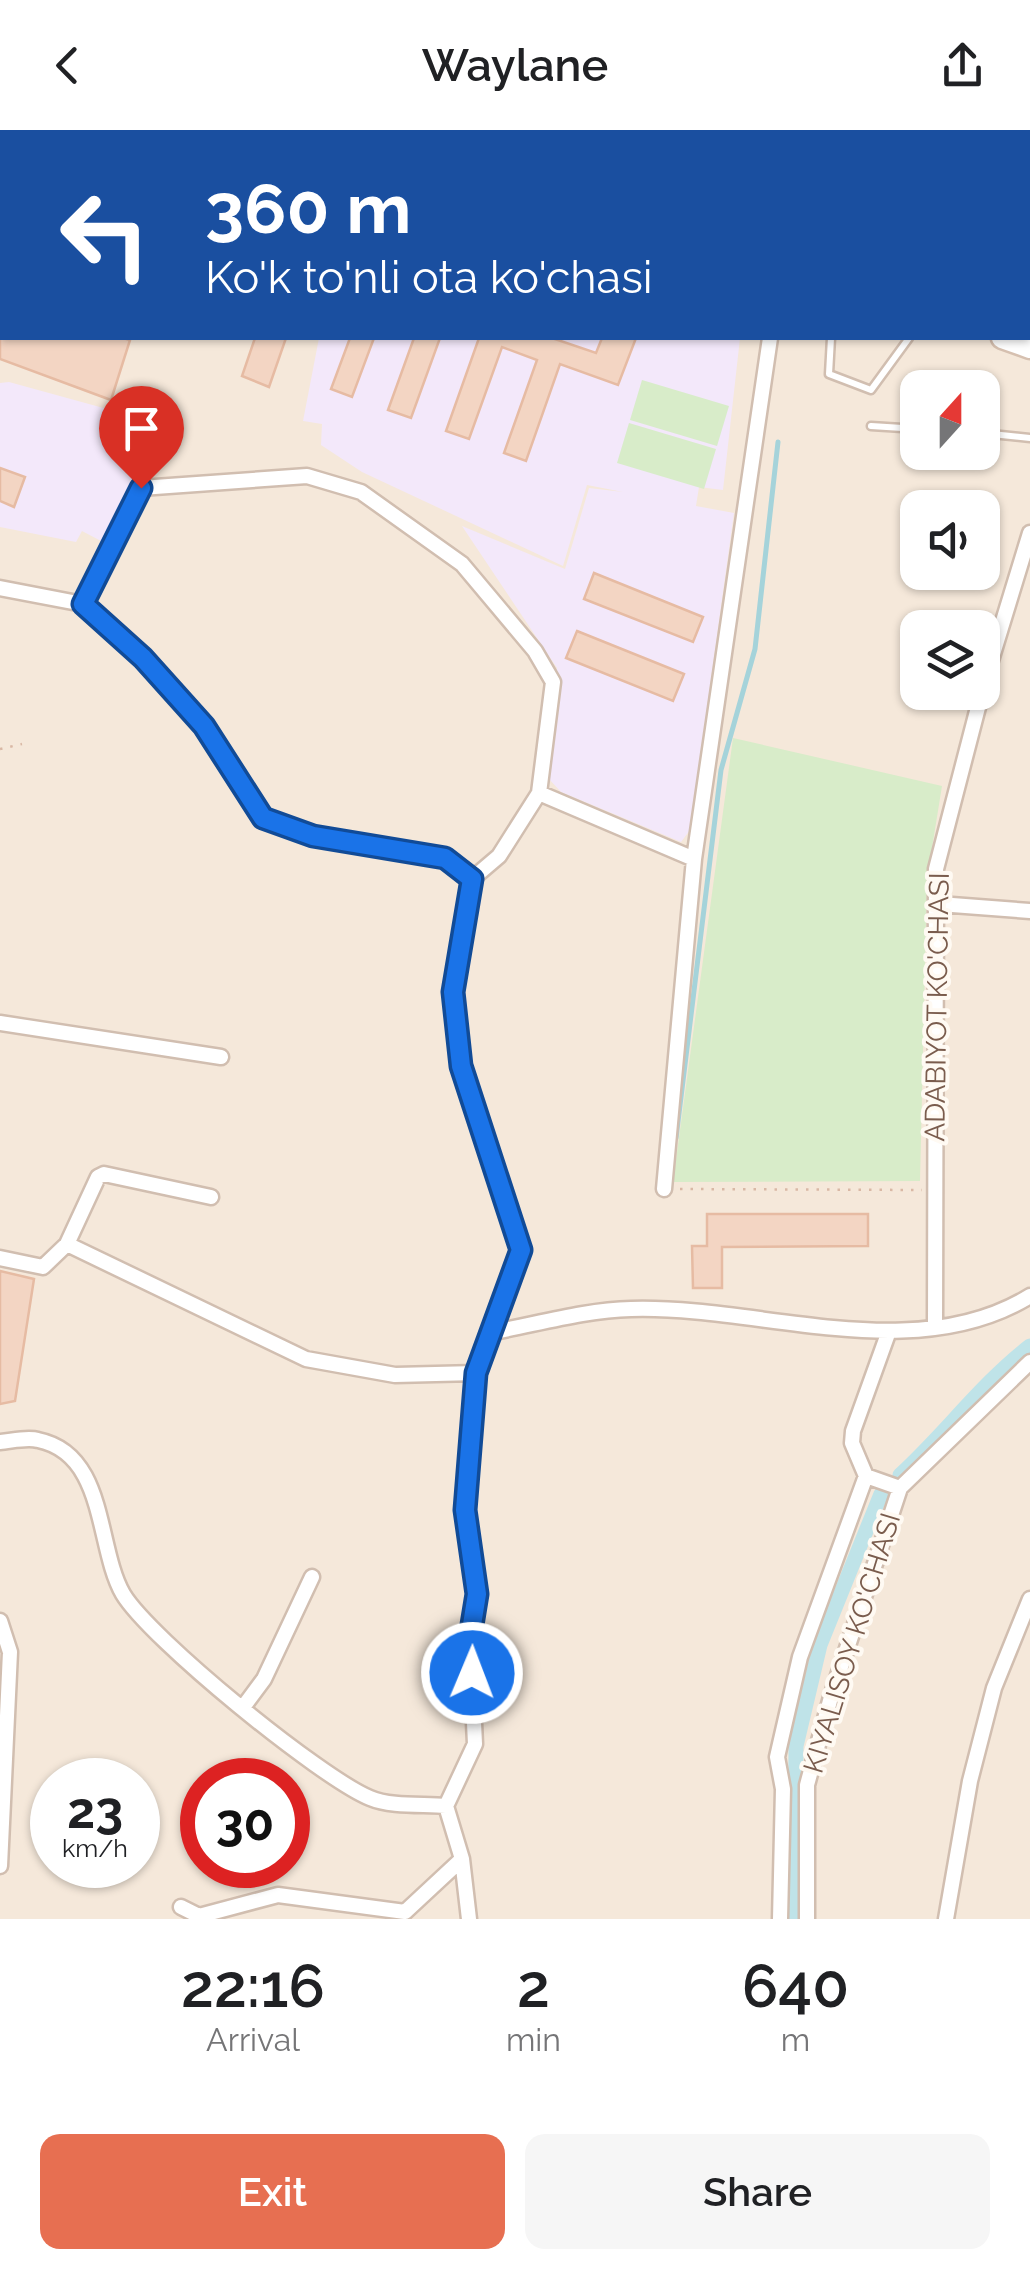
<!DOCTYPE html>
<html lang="en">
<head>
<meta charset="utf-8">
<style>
	:root { --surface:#fff; --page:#f6f6f6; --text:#202124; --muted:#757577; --accent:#e76f51 }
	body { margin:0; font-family:Raleway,sans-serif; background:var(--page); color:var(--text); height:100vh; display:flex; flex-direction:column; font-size:38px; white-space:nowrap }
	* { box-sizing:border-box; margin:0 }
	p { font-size:32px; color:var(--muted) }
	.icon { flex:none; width:55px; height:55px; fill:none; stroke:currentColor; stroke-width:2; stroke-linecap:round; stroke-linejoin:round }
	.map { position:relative; height:1789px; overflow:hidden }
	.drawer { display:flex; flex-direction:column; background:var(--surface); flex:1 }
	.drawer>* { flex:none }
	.banner { position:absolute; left:0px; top:0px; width:1030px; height:210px; box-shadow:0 2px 8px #0004; background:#1a4fa0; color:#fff; overflow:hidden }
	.needle { width:65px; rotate:21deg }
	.buttons { position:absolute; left:900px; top:240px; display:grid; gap:20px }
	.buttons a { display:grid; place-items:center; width:100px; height:100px; border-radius:20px; background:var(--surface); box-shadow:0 2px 8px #0004; font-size:50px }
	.speed { position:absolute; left:30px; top:1628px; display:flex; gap:20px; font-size:50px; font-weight:700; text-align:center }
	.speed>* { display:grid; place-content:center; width:130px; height:130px; border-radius:50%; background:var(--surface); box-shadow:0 2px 8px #0004; line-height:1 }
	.speed small { font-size:25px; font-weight:400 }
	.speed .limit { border:15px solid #d22; background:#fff; color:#111 }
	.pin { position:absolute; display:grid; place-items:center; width:85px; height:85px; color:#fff; margin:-102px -42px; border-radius:50% 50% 50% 0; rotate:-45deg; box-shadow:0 0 10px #0007 }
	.pin .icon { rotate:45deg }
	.me { position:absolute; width:110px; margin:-55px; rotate:1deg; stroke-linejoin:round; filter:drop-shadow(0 0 8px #0008) }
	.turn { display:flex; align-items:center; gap:35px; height:210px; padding:0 40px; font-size:45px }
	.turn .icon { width:130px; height:130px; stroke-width:2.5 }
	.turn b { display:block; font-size:70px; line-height:85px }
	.eta { display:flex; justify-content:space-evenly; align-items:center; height:170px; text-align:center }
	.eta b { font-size:60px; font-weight:600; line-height:70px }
	.cta { display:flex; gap:20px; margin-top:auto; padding:20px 40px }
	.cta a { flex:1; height:115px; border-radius:20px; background:var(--accent); color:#fff; font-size:40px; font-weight:600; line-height:115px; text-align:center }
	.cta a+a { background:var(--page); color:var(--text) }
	header { display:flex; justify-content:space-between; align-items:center; height:130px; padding:0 40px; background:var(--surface); font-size:45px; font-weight:600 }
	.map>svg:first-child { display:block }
</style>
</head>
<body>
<header><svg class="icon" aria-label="back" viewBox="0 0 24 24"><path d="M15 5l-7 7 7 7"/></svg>Waylane<svg class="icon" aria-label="share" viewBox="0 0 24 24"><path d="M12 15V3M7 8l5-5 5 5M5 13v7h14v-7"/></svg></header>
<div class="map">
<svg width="1030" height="1789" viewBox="0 0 1030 1789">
	<rect width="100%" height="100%" fill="#fdf6ec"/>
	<path fill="#f5e8da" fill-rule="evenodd" d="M0,0H1030V1789H0ZM2,2H1028V208H2ZM918,258H982V322H918ZM918,378H982V442H918ZM918,498H982V562H918ZM52,1650H138V1735H52ZM202,1650H288V1735H202Z"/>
	<path fill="#f3e8fa" d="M319,208H740L723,360L699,357L696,376L734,383L690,700L681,712L561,662L549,649L557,538L462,396L565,439L589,358L623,362L587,355L563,436L362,342L321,315L322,294L303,291Z
		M9,252L147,290L125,343L136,348L103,412L82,401L76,412L0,397V253Z"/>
	<path fill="#d8ecc9" d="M642,250L729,276L717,316L630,290Z
		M629,293L716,319L704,359L617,333Z
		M733,608L942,656L927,749L920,1051L673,1052Z"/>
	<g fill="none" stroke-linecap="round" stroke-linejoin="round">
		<path stroke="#a5d3da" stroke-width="5" d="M676,1008L721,640L755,519L778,312"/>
		<path stroke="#bfe3e8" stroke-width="15" d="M900,1345C946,1303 981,1254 1030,1216
			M795,1789L796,1616L820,1515L881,1364"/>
	</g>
	<path fill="#f3d5c3" stroke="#e6bba3" stroke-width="2.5" d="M0,208H123L130,210L111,270L0,229Z
		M255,208H286L269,257L242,246Z
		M350,208H374L352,267L331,259Z
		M414,208H440L411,288L388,280Z
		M479,208H552L596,223L602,208H636L618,255L560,234L526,331L504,323L537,230L502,217L469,309L446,301Z
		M0,338L25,347L14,377L0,371Z
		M594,443L703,487L693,512L584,469Z
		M577,501L684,544L673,571L566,528Z
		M707,1084H868V1116L722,1117V1158H693L692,1116H707Z
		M0,1141L34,1149L15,1271L0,1274Z"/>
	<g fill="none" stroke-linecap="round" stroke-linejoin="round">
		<g stroke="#d1beb0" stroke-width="11">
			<path id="lane" d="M831,208L829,244L871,260L909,208
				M871,296L918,299
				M982,303L1030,308"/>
		</g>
		<g stroke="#d1beb0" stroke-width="19">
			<path id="street" d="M0,458L83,474L143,528L204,596L263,688L313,706L445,729L472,749
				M83,474L141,358L307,346L361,362L462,434L535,521L553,552L539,663L499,726L472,749
				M982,560L1030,403
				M539,663L694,729
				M939,774L1030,781
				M0,893L221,927
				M664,1059L694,729L770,208
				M67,1114L98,1047L104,1044L211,1067
				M0,1128L43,1137L67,1114L306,1229L395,1245L476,1243
				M935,1197L936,739L982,562
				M488,1203C534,1195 584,1180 631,1179C759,1175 913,1238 1030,1166
				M0,1312C12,1311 27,1307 38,1310C107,1324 96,1417 123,1464C150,1509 321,1648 370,1668C391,1677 423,1674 446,1676
				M866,1346L900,1358L1030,1232
				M0,1491L10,1522L0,1736
				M244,1576L264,1549L312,1447
				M181,1777L199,1786L278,1765L405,1782L462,1729
				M469,1789L462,1729L446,1676L475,1614L470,1507L477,1464L465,1380L476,1243L521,1120L461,936L453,861L472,749
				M780,1789L783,1659L777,1627L800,1527L866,1346L852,1313L853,1301L889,1201
				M807,1789V1655L831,1567L900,1358
				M946,1789L970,1651L994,1558L1030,1469"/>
		</g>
		<g stroke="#d6c0b0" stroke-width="25">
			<path id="secondary" d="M452,0L459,2
				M1002,208L1030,218"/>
		</g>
		<path stroke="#d9b8a5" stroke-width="2.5" stroke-dasharray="2.5 8" stroke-linecap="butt" d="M0,619L22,614
			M680,1059L922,1060"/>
		<use href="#lane" stroke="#fff" stroke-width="6"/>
		<use href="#street" stroke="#fff" stroke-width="14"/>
		<use href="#secondary" stroke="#fff" stroke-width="20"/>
	</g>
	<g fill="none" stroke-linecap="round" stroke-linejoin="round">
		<g stroke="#114b97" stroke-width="25">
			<path id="route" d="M141,358L83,474L143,528L204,596L263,688L313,706L445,728L472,749L453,862L461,936L521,1120L476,1243L465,1380L477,1464L470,1507L472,1543"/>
		</g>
		<use href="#route" stroke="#1a73e8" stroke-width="18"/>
	</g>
	<g text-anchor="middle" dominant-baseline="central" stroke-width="8" stroke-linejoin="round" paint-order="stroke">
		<g font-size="28" fill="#7a5c4d" stroke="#fffaf3">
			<text transform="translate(937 877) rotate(-89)">ADABIYOT KO'CHASI</text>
			<text transform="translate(852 1513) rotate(-73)">KIYALISOY KO'CHASI</text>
		</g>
	</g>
</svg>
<div class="buttons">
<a><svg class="needle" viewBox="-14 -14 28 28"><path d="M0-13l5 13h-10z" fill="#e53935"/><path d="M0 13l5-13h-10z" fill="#757577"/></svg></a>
<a><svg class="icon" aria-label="sound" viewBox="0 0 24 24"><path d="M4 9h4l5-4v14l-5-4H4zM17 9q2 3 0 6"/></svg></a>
<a><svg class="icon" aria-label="layers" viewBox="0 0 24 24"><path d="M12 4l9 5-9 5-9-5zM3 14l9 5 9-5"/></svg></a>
</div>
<div class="speed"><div>23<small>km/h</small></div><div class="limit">30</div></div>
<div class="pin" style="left:141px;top:358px;background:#d93025"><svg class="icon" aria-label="arrive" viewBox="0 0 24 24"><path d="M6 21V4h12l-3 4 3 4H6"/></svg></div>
<svg class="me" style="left:472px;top:1543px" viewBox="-20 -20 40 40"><circle r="17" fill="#1a73e8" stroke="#fff" stroke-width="3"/><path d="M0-11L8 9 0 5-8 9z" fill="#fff"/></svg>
<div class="banner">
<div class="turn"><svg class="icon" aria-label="left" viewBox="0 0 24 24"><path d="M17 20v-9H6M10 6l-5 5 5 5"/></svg><div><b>360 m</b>Ko'k to'nli ota ko'chasi</div></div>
</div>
</div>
<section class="drawer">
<div class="eta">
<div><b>22:16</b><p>Arrival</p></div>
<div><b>2</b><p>min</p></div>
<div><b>640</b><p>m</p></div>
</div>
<div class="cta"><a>Exit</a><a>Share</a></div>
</section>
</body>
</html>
